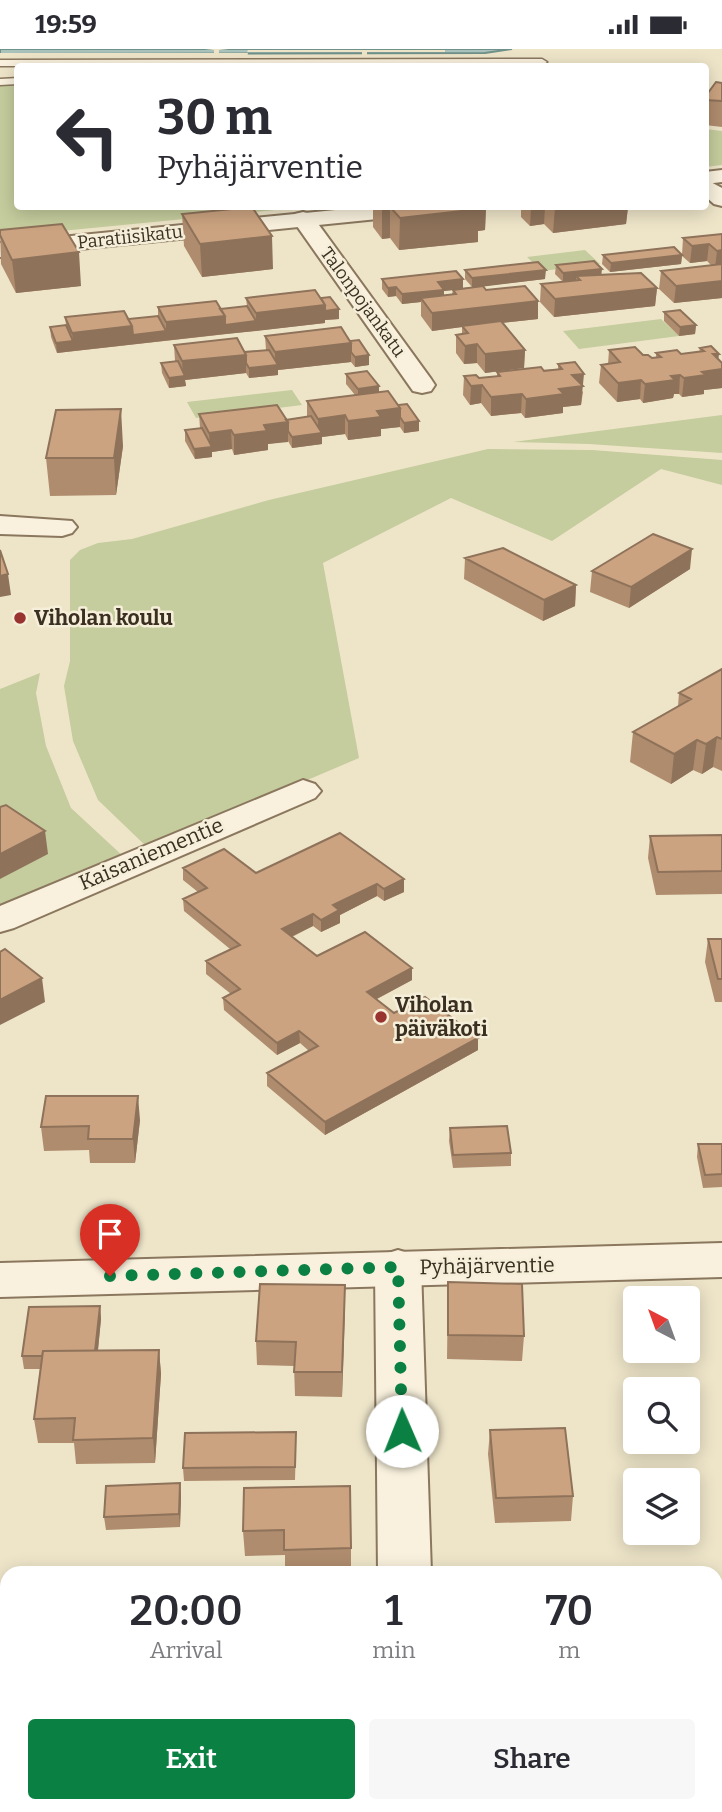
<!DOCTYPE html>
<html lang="en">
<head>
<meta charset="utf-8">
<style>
	:root { --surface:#fff; --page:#f7f7f7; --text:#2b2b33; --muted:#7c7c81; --accent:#0b8043 }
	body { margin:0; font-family:Bitter,serif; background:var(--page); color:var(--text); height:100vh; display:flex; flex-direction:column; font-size:26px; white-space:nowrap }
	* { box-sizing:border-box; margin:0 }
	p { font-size:23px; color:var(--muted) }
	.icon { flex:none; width:38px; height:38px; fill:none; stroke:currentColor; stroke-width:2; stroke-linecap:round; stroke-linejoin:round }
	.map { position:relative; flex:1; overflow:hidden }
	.sheet { position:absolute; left:0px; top:1517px; width:723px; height:247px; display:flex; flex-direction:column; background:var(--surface); border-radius:21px 21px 0 0; box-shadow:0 4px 18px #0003 }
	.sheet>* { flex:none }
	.guide { position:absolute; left:14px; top:14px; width:695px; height:147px; border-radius:7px; box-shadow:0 4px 18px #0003; background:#fff; color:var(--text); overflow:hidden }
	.needle { width:46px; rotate:319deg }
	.tools { position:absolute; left:623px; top:1237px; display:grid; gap:14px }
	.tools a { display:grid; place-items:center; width:77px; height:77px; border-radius:7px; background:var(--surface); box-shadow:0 4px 18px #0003; font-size:35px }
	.pin { position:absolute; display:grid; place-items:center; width:60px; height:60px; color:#fff; margin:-72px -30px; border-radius:50% 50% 50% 0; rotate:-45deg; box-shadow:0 0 7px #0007 }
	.pin .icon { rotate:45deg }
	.me { position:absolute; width:77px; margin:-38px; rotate:359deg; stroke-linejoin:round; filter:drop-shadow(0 0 5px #0008) }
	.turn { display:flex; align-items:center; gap:24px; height:147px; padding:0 28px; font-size:32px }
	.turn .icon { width:91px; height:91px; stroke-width:2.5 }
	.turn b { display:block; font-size:49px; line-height:60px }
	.eta { display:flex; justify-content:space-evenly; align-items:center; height:119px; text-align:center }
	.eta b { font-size:42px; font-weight:600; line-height:49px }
	.action { display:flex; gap:14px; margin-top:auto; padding:14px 28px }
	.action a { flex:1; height:80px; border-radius:7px; background:var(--accent); color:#fff; font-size:28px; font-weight:600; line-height:80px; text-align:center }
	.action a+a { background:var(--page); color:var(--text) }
	.status { display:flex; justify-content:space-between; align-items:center; height:49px; padding:0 35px; background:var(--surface); direction:ltr }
	.status svg { height:19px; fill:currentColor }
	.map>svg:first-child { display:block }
</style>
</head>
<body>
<div class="status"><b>19:59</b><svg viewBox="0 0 49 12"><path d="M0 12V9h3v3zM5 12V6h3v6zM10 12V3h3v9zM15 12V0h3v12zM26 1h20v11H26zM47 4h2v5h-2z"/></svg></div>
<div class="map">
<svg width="722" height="1763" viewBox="0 0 722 1763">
	<rect width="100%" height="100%" fill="#eee5c9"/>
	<path fill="#c5cc9d" d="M17,34L18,158H306L0,188V35Z
		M705,80L722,82V116L705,118Z
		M585,201L600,215L542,222L527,208Z
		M661,270L679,287L579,300L563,282Z
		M292,341L302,356L196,369L187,353Z
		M722,366V404L589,395L513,393Z
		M488,400L592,401L722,411V436L661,420L552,492L451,449L323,514L359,709L148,799L98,751L73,692L64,637L70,612V511L80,501L98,494L132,490L269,451Z
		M40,624L36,644L46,697L71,759L125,809L0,863V640Z"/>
	<path fill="#aac2bc" stroke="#70918a" stroke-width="2" d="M0,0H512L485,4L0,5Z"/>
	<path fill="#eee5c9" d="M205,0H229L219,1V4H248L247,8L0,9V4H214V1Z
		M248,1H445V3H367V6H362V3H247Z"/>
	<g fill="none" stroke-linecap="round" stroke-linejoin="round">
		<g stroke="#8a775e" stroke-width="3">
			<path id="service" d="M0,11L542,10L547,13L542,16L0,17Z
				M18,29V35L0,36V30Z"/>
		</g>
		<g stroke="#8a775e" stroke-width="4">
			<path id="minor" d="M705,130L722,139V157L714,155L705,147Z
				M303,163L311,165L431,330L435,336L431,342L422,344L413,342L292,170L295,165Z
				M0,467L72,472L77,478L72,484L62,487L0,485Z
				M303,731L315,735L321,742L315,749L14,879L0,883V857Z
				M398,1201L414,1206L421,1218L431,1524H378L375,1218L382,1206Z
				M381,1757H439V1763H381Z"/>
		</g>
		<g stroke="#8a775e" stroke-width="4">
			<path id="tertiary" d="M722,121V133L705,135V123Z
				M366,158H438L435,163L427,165L0,208V194Z
				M722,1194V1228L0,1248V1214Z"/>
		</g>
		<use href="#service" fill="#f9f1dd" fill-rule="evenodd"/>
		<use href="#minor" fill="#f9f1dd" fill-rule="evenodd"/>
		<use href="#tertiary" fill="#f9f1dd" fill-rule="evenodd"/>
	</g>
	<path fill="#af8c6e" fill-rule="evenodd" d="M722,34V78L705,76V48Z
		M373,158H486L485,181L478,182V193L399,201L390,189L382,190L373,178Z
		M521,158H628L626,175L553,184L544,175L530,177L521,168Z
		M182,165L273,220L202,228L184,197Z
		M0,181L81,237L16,244L1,215Z
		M722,185V249L674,254L659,240L661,222L712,217L707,212L690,214L682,207L681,215L610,223L602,215L603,206H682L683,189Z
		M556,216L657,239L655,257L554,268L540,253L541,235L563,233L555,225Z
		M465,221L545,230L483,237L486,241L538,252V270L502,274L525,301L524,319L485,324L477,314L464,315L456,304V286L462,285V278L432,282L421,267V253L402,255L396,247L388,248L382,240V230H463V239L472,238L465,230ZM453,241L452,245L444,246V242Z
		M246,249H321L339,270L325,271V274L57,304L51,288L50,278L66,276L65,268L128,270L158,267V258L220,260L247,257Z
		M664,263L696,276L695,285L679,287L664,272Z
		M265,287L350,292L369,316L355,318L351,313L278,321V326L249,329L246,324L185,331L186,337L169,339L162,324L161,314L175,312L174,296L245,303L266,301Z
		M700,299L718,310L722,314V339L704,341V345L682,348L679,345H674L673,349L643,354L640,350L617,353L599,334L601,316L608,315L609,301L643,306L652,309H656V304L681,305L699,303Z
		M558,315L583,343L581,356L563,358V364L525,369L521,364L491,367L481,354L470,356L463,346L464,327L479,329L497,327V323L558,320Z
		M346,325L379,343L398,356L419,382L404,384L400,378L381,380V387L348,391L345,385L322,388V395L292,399L288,392L268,395V401L234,406L232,400L212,403V408L195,410L185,392V381L200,379L199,365L286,371L307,368V352L355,346L346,335Z
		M123,397L116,446L50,447L46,409Z
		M465,509L576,536L575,557L543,572L464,530Z
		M690,520L629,559L590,543L592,522Z
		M722,620V722L713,718L702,725L693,721L671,735L630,713L633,683L678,657L679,644Z
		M340,784L404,843L384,852L377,847L340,866V874L321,883L313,877L292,888L317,907L412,919V931L377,950L394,964L478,989V1001L325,1086L267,1037V1024L309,1002L300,994L277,1006L224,961L223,949L231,945L206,925V912L230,900L184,862L183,850L198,843L183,831V819L256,824Z
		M722,786V845L656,846L648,809L650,787Z
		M708,890H722V953H715L705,913Z
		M140,1071L135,1114H90L89,1101L44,1102L41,1078Z
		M450,1079L511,1104V1117L453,1119L449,1092Z
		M698,1095H722V1138L703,1139L697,1108Z
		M448,1233L524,1287L522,1312L447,1310Z
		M345,1236L342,1348L295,1347L294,1317L257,1316L256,1292Z
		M100,1257L101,1270L98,1302L159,1301L161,1325L155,1414L76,1415L74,1394H38L34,1370L40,1320H24L22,1307Z
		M490,1381L573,1447L571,1472L495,1474L488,1405Z
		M296,1396L295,1431L184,1432L183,1419Z
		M180,1434L181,1447L180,1478L106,1481L104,1468Z
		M244,1439L351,1499V1524H285V1506L245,1507L243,1482Z
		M278,1757H364V1763H278Z"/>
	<path fill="#8e725a" d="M382,158H390V189L382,190Z
		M470,158H486L485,181L478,182V193L399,201L400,169Z
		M531,158H545L544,175L530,177Z
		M555,158H628L626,175L553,184Z
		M272,187L273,220L202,228L200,195Z
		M709,195L707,212L690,214L692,197Z
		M722,201V219H715L717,202Z
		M79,203L81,237L16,244L12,211Z
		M682,206L681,215L610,223L611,214Z
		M602,220L601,229L576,227V232L563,233V224Z
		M546,221L545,230L472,239V229Z
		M463,230V240L444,242V250L421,249V253L402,255V245L438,233Z
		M722,232V249L674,254L676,237Z
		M396,238V247L388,248V239Z
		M657,239L655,257L554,268L555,250Z
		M538,252V270L463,278L462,277V278L432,282V264Z
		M325,256L339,260V270L325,271V274L256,282V264Z
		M225,267V285L74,302L72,284L132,277L166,282V273Z
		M256,272V282L225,285V276Z
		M696,276L695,285L679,287L680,278Z
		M73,292L74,302L57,304L56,294Z
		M351,294V313L278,321V326L249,329V319L275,317V303Z
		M477,295V314L464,315L465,297Z
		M525,301L524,319L485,324V305Z
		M713,305H719L717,321L722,320V339L704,341V345L682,348L684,329L702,323Z
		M246,306V324L185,331L186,337L169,339V329L183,327L182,312Z
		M369,306V316L355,318V308Z
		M584,325L581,356L563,358V364L525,369L526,350L572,326Z
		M680,326L679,345H674L673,349L643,354L645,335L671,327Z
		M641,331L640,350L617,353L618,334Z
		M482,336L481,354L470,356L471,337Z
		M379,337V347L358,350V340Z
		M522,345L521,364L491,367V348Z
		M400,359V378L381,380V387L348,391V372L377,362Z
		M121,360L123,397L116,446L114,409Z
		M345,366V385L322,388V395L292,399V388L318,385V370Z
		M419,372V382L404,384V374Z
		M288,373V393L268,395V401L234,406V386L264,376Z
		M231,381L232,400L212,403V408L195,410L194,400L210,398L209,384Z
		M692,500L690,520L629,559L631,538Z
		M8,525L11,546L0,548V527Z
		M576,536L575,557L543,572L544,551Z
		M717,688L713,718L702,725L706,695Z
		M697,691L693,721L671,735L674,705Z
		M45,782L48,805L0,830V805Z
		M404,830V843L384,852V840Z
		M377,835V847L340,866V874L321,883V871L333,856Z
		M313,865V877L282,892V880Z
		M412,919V931L367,955V943Z
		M42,929L45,953L0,976V951Z
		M299,982L300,994L277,1006V994Z
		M478,989V1001L325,1086V1073Z
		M138,1047L140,1071L135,1114L133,1090Z
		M345,1236V1261L342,1348V1323Z
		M100,1257L101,1270L96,1319L95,1306Z
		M159,1301L161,1325L155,1414L153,1389Z
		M180,1434L181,1447L180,1478L179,1465Z"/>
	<path fill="#cba380" stroke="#8e725a" stroke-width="2" d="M716,33L722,34V52L705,51V48Z
		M252,158L272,187L200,195L182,165Z
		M390,158H476L479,160L400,169Z
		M62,175L79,203L12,211L0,186V181Z
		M722,185V201L717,202L709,195L692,197L683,189Z
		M674,198L682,206L611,214L603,206Z
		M594,212L602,220L563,224L556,216Z
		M538,213L546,221L472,229L465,221Z
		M722,215V232L676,237L661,222Z
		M456,222L463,230L438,233L444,241L402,245L396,238L388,239L382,230Z
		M641,224L657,239L555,250L541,235L580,231L576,227Z
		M483,237L486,241L525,237L538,252L432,264L421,249L456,245L453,241Z
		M315,241L325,256L256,264L246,249Z
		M330,248L339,260L325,262V256L321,249Z
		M216,252L225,267L166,273L158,258Z
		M247,257L256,272L225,276V267L220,260Z
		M680,261L696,276L680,278L664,263Z
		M124,262L132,277L72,284L65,268Z
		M158,267L166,282L133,286L132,277L128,270Z
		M501,272L525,301L485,305L477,295L465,297L456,286L468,284L462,277Z
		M66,276L73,292L56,294L50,278Z
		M341,278L351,294L275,303L265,287Z
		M237,289L246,306L182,312L174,296Z
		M359,291L369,306L355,308L351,303V294L350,292Z
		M711,297L719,305H713L722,314V320L702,323L706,326L684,329L680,326L671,327L675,331L645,335L641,331L618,334L601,316L620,313L609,301L635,298L643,306H648L652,309L661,308L656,304L677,301L681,305L704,302L700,299Z
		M269,301L278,316L249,319L246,314V306L245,303Z
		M178,312L185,327L169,329L161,314Z
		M575,313L584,325L572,326L583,337L559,340L564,345L526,350L522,345L491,348L482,336L471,337L464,327L476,326L479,329L500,327L497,323L541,318L544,322L562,320L558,315Z
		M367,322L379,337L358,340L346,325Z
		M388,342L400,359L377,362L381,368L348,372L345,366L318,370L307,352Z
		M407,355L419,372L404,374L400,368V359L398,356Z
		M277,356L288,373L264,376L267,382L234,386L231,381L209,384L199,365Z
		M121,360L114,409H46L56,361Z
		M311,367L322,384L292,388L288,382V373L286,371Z
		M202,379L212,398L194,400L185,381Z
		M653,485L692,500L631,538L592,522Z
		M503,499L576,536L544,551L465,509Z
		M0,501L8,525L0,527Z
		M722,620V690L717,688L706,695L697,691L674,705L633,683L691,650L679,644Z
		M6,756L45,782L0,805V758Z
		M340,784L404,830L384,840L377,835L333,856L339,861L321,871L313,865L282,880L317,907L365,883L412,919L367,943L394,964L425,948L478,989L325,1073L267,1024L318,997L299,982L277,994L223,949L240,940L206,912L240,896L183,850L207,839L183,819L224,800L256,824Z
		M722,786V822L658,823L650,787Z
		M708,890H722V930H718Z
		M5,900L42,929L0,951V903Z
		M46,1047H138L133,1090H88L89,1077L41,1078Z
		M507,1077L511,1104L453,1106L450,1079Z
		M698,1095H722V1125L705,1126Z
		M448,1233L522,1235L524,1287L448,1286Z
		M260,1235L345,1236L342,1323H294L296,1293L256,1292Z
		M100,1257L95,1302H43L42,1307H22L29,1258Z
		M159,1301L153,1389L73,1391L75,1369L34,1370L43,1302Z
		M565,1379L573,1447L496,1449L490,1381Z
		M296,1383L295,1418L183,1419L185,1384Z
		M180,1434L179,1465L104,1468L106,1437Z
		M350,1437L351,1499L284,1501V1481L243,1482L244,1439Z"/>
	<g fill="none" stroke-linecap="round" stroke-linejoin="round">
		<path stroke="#0b8043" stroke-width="12" stroke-dasharray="0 21.6" d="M110,1227L398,1218L402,1382"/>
	</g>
	<g fill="#98332f" stroke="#f5eed9" stroke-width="2.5">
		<circle cx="20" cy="569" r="7"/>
		<circle cx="381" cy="968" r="7"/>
	</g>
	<g text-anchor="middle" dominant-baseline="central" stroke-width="5" stroke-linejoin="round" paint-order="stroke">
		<g font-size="18" fill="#3b2f21" stroke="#f5eed9">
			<text transform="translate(130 188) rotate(-6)">Paratiisikatu</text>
			<text transform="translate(363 253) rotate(54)">Talonpojankatu</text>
		</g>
		<g font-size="21" font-weight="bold" fill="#3b2f21" stroke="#f5eed9" text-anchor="start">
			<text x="34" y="569">Viholan koulu</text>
			<text x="395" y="956">Viholan<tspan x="395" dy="24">päiväkoti</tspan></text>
		</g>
		<g font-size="21" fill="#3b2f21" stroke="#f5eed9">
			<text transform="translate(151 805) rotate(-23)">Kaisaniementie</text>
			<text transform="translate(487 1217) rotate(-1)">Pyhäjärventie</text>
		</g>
	</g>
</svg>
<div class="tools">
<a><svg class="needle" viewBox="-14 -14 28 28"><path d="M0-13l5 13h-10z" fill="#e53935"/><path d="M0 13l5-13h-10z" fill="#7c7c81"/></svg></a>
<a><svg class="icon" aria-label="search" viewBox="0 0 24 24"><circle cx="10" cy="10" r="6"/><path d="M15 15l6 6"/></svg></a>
<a><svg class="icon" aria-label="layers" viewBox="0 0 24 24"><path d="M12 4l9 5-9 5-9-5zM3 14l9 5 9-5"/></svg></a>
</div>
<div class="pin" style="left:110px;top:1227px;background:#d93025"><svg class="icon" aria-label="arrive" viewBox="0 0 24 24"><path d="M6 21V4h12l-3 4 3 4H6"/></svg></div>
<svg class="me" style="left:402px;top:1382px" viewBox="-20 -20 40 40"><circle r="19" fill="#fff"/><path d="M0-13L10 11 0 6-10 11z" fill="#0b8043"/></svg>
<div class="guide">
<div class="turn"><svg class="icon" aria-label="left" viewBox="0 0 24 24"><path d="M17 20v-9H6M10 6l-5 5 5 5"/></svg><div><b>30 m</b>Pyhäjärventie</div></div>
</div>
<section class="sheet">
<div class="eta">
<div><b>20:00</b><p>Arrival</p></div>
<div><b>1</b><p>min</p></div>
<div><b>70</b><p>m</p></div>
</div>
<div class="action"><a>Exit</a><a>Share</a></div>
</section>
</div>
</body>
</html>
